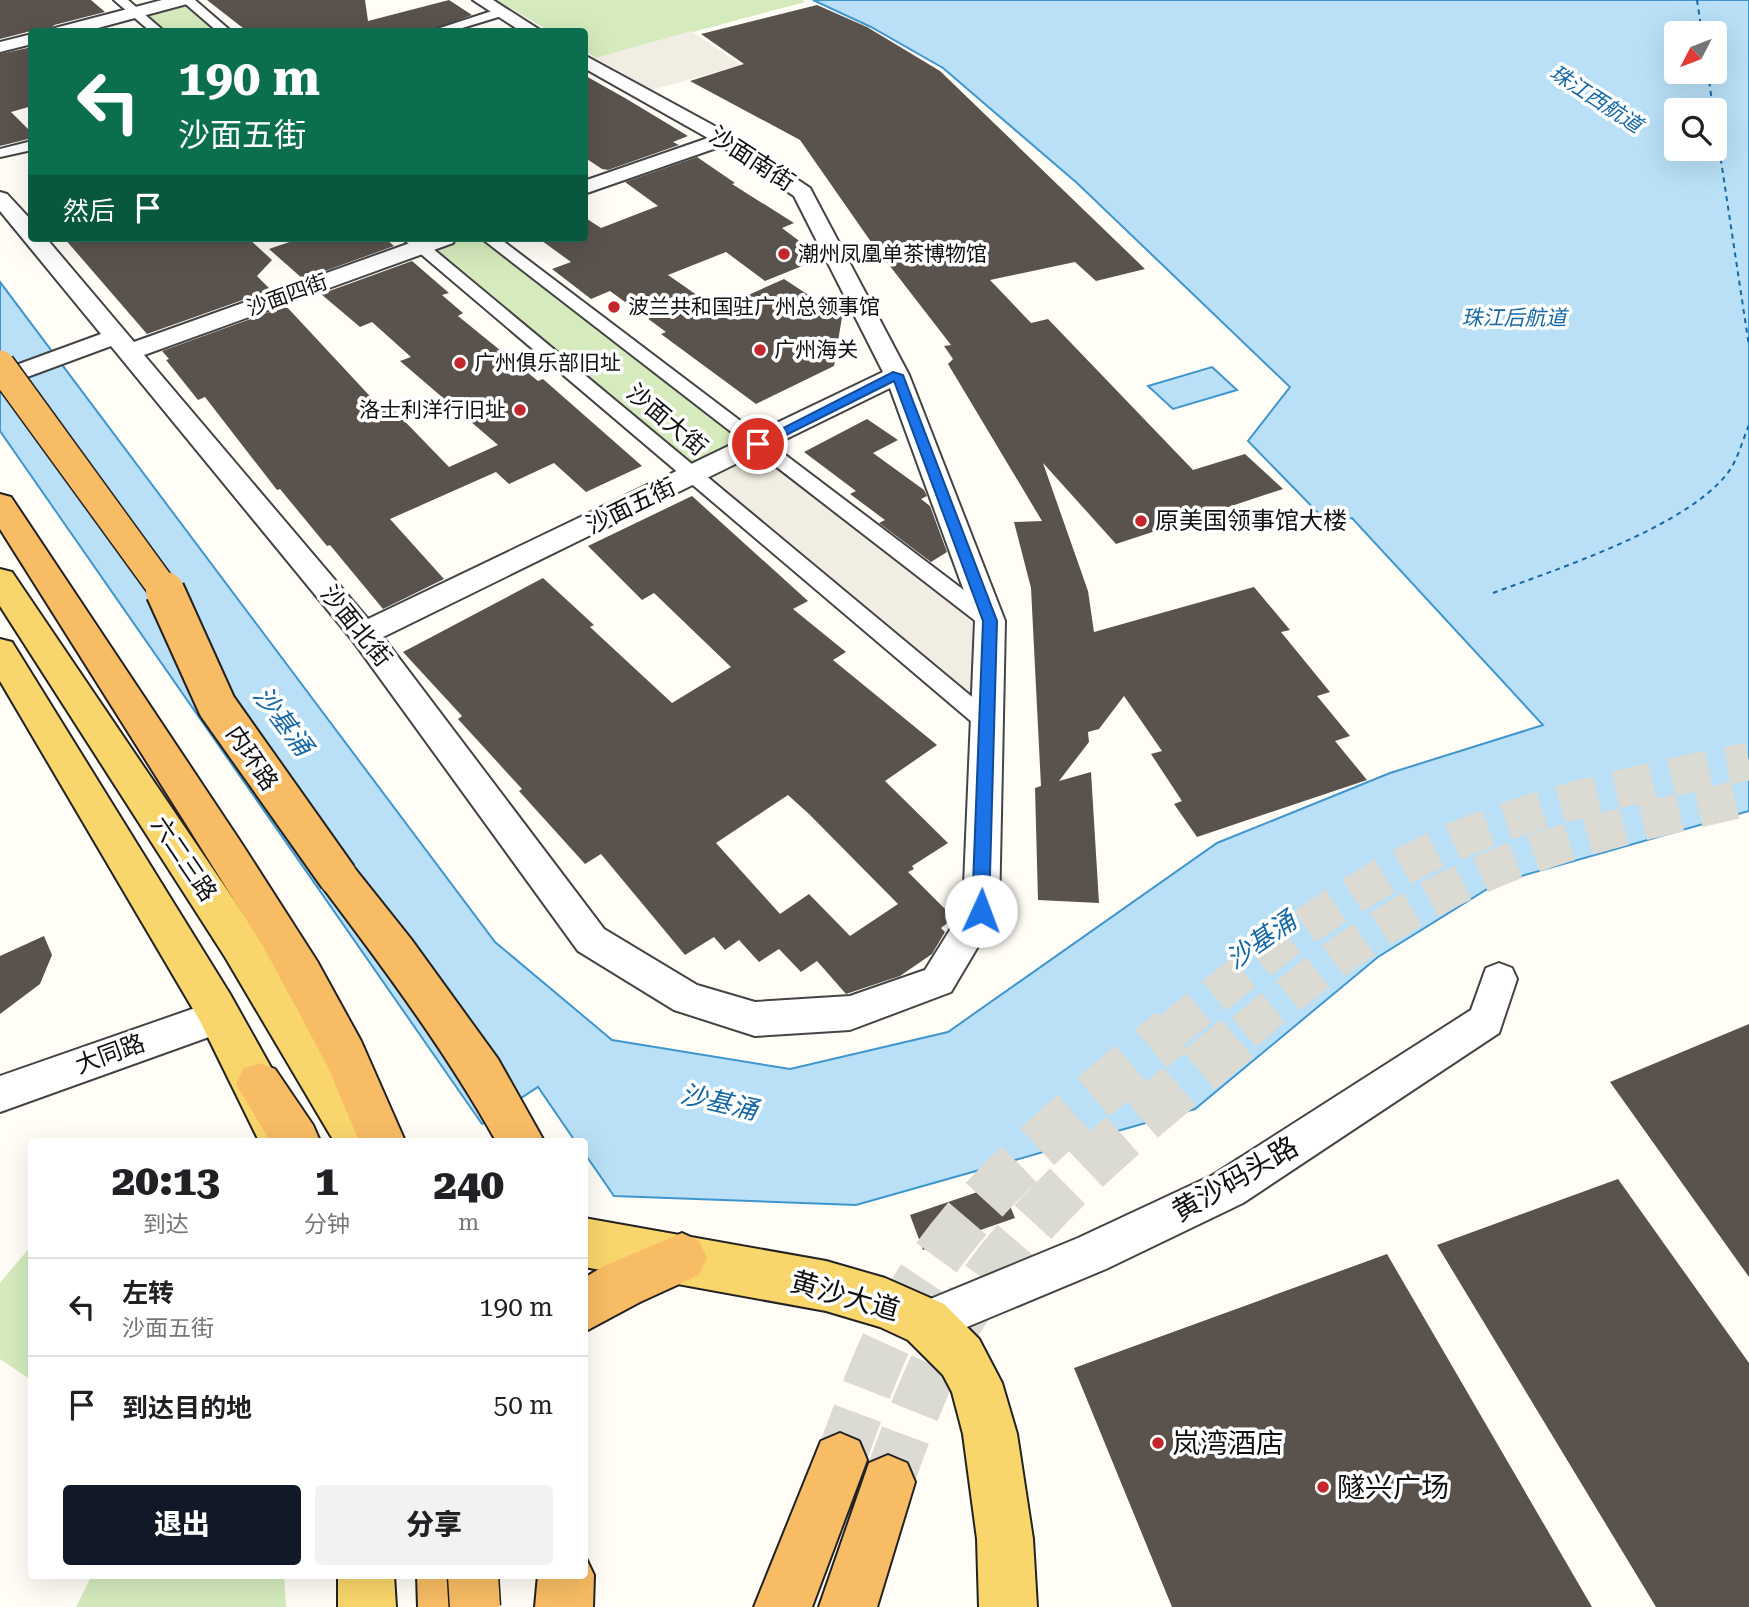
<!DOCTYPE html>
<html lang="zh">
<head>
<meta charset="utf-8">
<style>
	:root { --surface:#fff; --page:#f2f2f2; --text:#202124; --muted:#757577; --line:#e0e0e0; --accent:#111827 }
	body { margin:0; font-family:"Roboto Serif","Noto Sans SC",serif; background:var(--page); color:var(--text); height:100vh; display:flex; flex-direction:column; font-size:26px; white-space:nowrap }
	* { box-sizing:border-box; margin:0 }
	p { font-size:23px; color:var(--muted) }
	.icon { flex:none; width:38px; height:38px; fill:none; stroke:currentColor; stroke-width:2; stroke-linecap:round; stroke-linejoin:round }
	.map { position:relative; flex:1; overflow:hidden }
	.sheet { position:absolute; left:28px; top:1138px; width:560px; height:441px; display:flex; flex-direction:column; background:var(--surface); border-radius:7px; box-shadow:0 7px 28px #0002 }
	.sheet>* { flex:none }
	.hud { position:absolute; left:28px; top:28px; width:560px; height:214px; border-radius:7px; box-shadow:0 7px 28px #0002; background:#0b6e4f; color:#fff; overflow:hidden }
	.needle { width:46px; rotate:228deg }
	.fabs { position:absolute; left:1664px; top:21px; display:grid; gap:14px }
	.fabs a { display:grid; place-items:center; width:63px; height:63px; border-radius:7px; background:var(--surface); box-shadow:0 7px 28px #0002; font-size:35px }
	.pin { position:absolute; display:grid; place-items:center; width:60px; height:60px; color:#fff; margin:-30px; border:4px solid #fff; border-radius:50%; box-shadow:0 2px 7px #0007 }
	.me { position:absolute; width:77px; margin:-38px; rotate:2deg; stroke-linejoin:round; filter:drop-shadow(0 0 5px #0008) }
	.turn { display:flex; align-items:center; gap:24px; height:147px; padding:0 35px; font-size:32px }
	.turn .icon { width:91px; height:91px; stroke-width:2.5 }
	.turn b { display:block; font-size:49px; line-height:60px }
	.then { display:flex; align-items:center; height:66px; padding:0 35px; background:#0003; gap:14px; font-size:26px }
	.eta { display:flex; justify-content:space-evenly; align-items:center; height:119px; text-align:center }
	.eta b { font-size:42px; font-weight:800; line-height:49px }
	.primary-button { display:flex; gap:14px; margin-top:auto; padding:14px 35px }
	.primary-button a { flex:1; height:80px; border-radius:7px; background:var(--accent); color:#fff; font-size:28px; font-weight:800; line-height:80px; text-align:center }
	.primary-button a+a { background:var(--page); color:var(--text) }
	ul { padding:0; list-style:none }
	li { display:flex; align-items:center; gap:21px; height:98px; padding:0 35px; border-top:2px solid var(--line) }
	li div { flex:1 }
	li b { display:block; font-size:26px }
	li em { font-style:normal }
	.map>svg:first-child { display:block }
</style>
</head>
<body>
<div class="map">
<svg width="1749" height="1607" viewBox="0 0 1749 1607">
	<rect width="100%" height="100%" fill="#fffdf5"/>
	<path fill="#d5ebbd" d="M496,0H802L805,2L596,58L585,51L584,32L550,31Z
		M183,1L220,31H165L142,13Z
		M454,238H479L744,442L689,468L430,247Z
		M31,1246V1380L0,1359V1283Z
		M92,1575H284L286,1607H76Z"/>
	<path fill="#f1ede2" d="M691,31L741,65L652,90L596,58Z
		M758,444L990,621L987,722L694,476Z"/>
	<path fill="#b9e0f7" stroke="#3f96cf" stroke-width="2" fill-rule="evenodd" d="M813,0H1749V811L1497,883L1378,957L1195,1109L856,1205L614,1196L585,1154L584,1141H575L538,1087L482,1124L0,431V282L495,942L612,1040L790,1069L948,1032L1217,843L1390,773L1543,725L1352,518L1327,522L1248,441L1290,387L1077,183L943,68L871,27ZM1676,33H1715V72H1676ZM1676,110H1715V149H1676Z
		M1212,367L1237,390L1173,409L1148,386Z"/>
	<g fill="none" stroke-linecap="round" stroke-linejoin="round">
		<path stroke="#1768a6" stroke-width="2" stroke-dasharray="5 4.5" stroke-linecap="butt" d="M1697,0L1702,33
			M1708,72L1713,110
			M1715,121L1749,346
			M1493,593C1557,569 1684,528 1727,474C1738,460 1742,441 1749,425"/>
	</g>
	<path fill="#5a524d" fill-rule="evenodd" d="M0,0H91L105,12L54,25L51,32L31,31L0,39Z
		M207,0H365L368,21L449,0L472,15L426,32H248Z
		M817,5L867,27L940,71L1145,269L1096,281L1075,262L990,280L1031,323L1048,319L1193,470L1245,454L1283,489L1116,544L1043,463L1088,591L1094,632L1254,587L1290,630L1281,632L1330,692L1317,696L1350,736L1335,741L1367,780L1197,837L1174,804L1182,801L1151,754L1162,751L1124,696L1099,729L1088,732L1089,742L1059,781L1091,772L1099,903L1038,900L1035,788L1041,786L1031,588L1014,522L1042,521L948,364L953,359L944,346L951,345L869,239L800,140L690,81L744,64L701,34Z
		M32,47V106L11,112L32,133V138L0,146V54Z
		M584,75L625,98L688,136L673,142L679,145L608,170L602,169L584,157Z
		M697,157L735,183L732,184L794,223L782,228L822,258L765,281L726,252L668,275L717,309L784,279L842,317L834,366L756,404L661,334L666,332L610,291L591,299L552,269L571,262L538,238H584V217L601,228L658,206L625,182Z
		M64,238H248L272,260L257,276L271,290L147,334Z
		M301,238H385L394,246L303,279L269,249Z
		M412,261L449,293L442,295L463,313L458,316L538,381L543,379L642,466L586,492L554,463L509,484L496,472L390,519L444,579L383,609L330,545L327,546L280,489L277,490L205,397L198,400L166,360L169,359L162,351L286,306L380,407L388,404L449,467L498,445L400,361L411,357L372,322L360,327L321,294Z
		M867,419L898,440L873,453L924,490L927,496L921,499L930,506L947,552L931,562L879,523L885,520L850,494L856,491L804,452Z
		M692,496L808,601L793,609L846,652L833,660L937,745L885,781L948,843L912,866L914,869L908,872L954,918L941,928L945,932L932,954L900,976L846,994L817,961L801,972L779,949L759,962L739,940L725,950L714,937L685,955L601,854L585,864L519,791L522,789L458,719L462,716L403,652L543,578L594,625L590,627L672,703L731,667L654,593L642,600L588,546ZM788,795L809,814L898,904L850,936L809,894L780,914L716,843Z
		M44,936L52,955L40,984L0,1014V956Z
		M1749,1024V1277L1610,1082Z
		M1618,1179L1749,1363V1607H1656L1437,1245Z
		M1001,1184L1015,1218L923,1250L910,1215Z
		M1387,1254L1592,1607H1172L1074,1368Z"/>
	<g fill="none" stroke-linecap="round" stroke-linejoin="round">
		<path stroke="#dbdad3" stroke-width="38" stroke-dasharray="38 19" stroke-linecap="butt" d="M1170,1032C1246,969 1324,906 1413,861C1517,807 1636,785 1749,761
			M1244,1032C1306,979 1371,929 1444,892C1539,843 1646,820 1749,797"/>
		<path stroke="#dbdad3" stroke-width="50" stroke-dasharray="50 25" stroke-linecap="butt" d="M840,1460C861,1406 879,1349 909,1299C973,1191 1078,1110 1172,1031
			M888,1482C907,1431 925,1378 953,1330C1022,1209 1141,1120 1246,1031"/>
		<g stroke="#444" stroke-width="4">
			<path id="pedestrian" d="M114,0H128L165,32H151Z
				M181,0H195L232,32H218Z
				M501,8L507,12L505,15L449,32H428Z
				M32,141V150L0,157V149Z
				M402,238H420L995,716L999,722L995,728L987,731L979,728Z
				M481,238H499L998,616L1001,621L998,626L990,629L982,626Z"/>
		</g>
		<g stroke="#444" stroke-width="4">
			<path id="minor" d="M162,0H189L187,4L83,32H53L55,28Z
				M473,0H493L543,32H522Z
				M32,34V44L0,52V42Z
				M584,55L731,135L810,188L909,375L1005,621L999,911L951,992L850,1030L755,1036L674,1010L578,951L353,641L111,346L0,387V371L101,334L0,211V192L7,194L32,221V238H46L134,342L424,238H456L453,243L144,355L368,619L883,372L794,196L722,146L584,194V181L708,138L584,68ZM890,388L975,621L963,909L925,970L850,996L755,1002L697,985L604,929L383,637Z
				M1499,963L1512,968L1517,979L1499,1033L1243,1203L1106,1269L926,1344L911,1337L904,1322L911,1307L1078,1238L1213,1175L1471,1010L1486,968Z
				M221,999L234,1004L240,1016L234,1028L0,1112V1076Z"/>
		</g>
		<g stroke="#222" stroke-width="4">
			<path id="primary" d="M0,569L12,572L255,931L361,1103L378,1125L385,1141H334L329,1133L225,957L0,606Z
				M0,639L12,642L230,994L273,1071L305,1141H259L200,1021L0,681Z
				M584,1218L826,1261L885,1278L944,1304L979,1339L1002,1383L1017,1434L1033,1539L1037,1607H979L977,1539L963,1434L952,1392L943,1375L908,1340L880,1327L826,1311L584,1267Z
				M338,1575H394L396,1607H338Z"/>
		</g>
		<g stroke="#222" stroke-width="4">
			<path id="trunk" d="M0,494L11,497L242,844L317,961L361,1041L405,1141H359L328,1067L263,946L0,529Z
				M338,860L352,865L411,939L498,1059L544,1141H496C446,1052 385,970 324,889L318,877L324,865Z
				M259,1063L275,1069L313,1125L320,1141H270L236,1084L243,1069Z
				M682,1233L699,1241L707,1258L699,1275L640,1302L584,1332V1278L604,1266Z
				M840,1433L859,1441L867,1460L812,1607H754L821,1441Z
				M888,1455L907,1463L915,1482L877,1607H819L869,1463Z
				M584,1554L594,1575L593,1607H535L538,1575H584Z
				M417,1575H473L476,1607H418Z"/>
		</g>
		<use href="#pedestrian" fill="#fff" fill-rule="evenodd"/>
		<use href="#minor" fill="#fff" fill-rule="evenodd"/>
		<use href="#primary" fill="#f9d66b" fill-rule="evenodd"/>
		<use href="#trunk" fill="#f7bc64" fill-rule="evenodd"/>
		<g stroke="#222" stroke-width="32" stroke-linecap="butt">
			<path id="trunk-bridge-far2" d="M0,365L166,593"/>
		</g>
		<g stroke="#222" stroke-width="42" stroke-linecap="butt">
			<path id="trunk-bridge-far1" d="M165,591L217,706L338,877"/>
		</g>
		<g stroke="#222" stroke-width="53" stroke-linecap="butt">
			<path id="trunk-bridge" d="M473,1575L475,1607"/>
		</g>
		<use href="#trunk-bridge-far2" stroke="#f7bc64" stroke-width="29"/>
		<use href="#trunk-bridge-far1" stroke="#f7bc64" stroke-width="38"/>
		<use href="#trunk-bridge" stroke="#f7bc64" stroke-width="50"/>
	</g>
	<path fill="#1a73e8" stroke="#114b97" stroke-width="2" d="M893,372L903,375L997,621L989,911L987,916H975L972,911L983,621L894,381L762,447L758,448L752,444Z"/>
	<g fill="#c4262e" stroke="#fff" stroke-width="2.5">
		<circle cx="784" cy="254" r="7"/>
		<circle cx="614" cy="307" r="7"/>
		<circle cx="760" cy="350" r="7"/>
		<circle cx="460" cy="363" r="7"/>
		<circle cx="520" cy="410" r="7"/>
		<circle cx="1141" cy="521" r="7"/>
		<circle cx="1158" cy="1443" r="7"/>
		<circle cx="1323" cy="1487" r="7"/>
	</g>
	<g text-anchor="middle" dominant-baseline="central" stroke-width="7" stroke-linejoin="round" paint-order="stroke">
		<g font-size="21" font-style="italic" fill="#1768a6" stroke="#fff">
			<text transform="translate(1596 99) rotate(33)">珠江西航道</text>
			<text x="1514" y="318">珠江后航道</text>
		</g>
		<g font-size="21" fill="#111" stroke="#fff" text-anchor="start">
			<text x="798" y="254">潮州凤凰单茶博物馆</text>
			<text x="628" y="307">波兰共和国驻广州总领事馆</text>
			<text x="774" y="350">广州海关</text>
			<text x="474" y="363">广州俱乐部旧址</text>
			<text x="506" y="410" text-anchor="end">洛士利洋行旧址</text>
		</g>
		<g font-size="21" fill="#111" stroke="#fff">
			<text transform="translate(287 295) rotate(-20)">沙面四街</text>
		</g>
		<g font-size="24" fill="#111" stroke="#fff">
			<text transform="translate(752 159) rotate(33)">沙面南街</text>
			<text transform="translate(667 420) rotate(40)">沙面大街</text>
			<text transform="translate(631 506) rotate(-26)">沙面五街</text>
			<text transform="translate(356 626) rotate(51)">沙面北街</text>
			<text transform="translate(252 758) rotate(56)">内环路</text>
			<text transform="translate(184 859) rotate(56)">六二三路</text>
			<text transform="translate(110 1054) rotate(-20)">大同路</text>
		</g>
		<g font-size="24" fill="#111" stroke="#fff" text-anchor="start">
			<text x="1155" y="521">原美国领事馆大楼</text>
		</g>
		<g font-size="26" font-style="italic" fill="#1768a6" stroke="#fff">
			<text transform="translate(283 721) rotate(53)">沙基涌</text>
			<text transform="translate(1261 940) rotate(-35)">沙基涌</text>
			<text transform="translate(719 1102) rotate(13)">沙基涌</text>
		</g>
		<g font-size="28" fill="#111" stroke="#fff">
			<text transform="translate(1235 1179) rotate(-30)">黄沙码头路</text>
			<text transform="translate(845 1296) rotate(16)">黄沙大道</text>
		</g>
		<g font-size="28" fill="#111" stroke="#fff" text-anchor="start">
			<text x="1172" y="1443">岚湾酒店</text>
			<text x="1337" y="1487">隧兴广场</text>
		</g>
	</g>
</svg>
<div class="fabs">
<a><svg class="needle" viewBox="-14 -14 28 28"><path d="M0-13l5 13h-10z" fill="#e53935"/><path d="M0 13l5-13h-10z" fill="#757577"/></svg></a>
<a><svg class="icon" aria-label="search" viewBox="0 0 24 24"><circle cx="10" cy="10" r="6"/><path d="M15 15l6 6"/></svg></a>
</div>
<div class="pin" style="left:758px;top:444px;background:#d93025"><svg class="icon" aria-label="arrive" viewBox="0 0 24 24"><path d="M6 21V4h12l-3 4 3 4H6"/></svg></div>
<svg class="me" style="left:981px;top:911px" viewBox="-20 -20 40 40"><circle r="19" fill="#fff"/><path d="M0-13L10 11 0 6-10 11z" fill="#1a73e8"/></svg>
<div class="hud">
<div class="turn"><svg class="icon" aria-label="left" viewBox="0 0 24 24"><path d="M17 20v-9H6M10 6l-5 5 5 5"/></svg><div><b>190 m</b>沙面五街</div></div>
<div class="then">然后<svg class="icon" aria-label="arrive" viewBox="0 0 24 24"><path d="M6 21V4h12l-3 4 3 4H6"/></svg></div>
</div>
<section class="sheet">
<div class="eta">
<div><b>20:13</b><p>到达</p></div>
<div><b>1</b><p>分钟</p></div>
<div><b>240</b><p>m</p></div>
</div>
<ul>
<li><svg class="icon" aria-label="left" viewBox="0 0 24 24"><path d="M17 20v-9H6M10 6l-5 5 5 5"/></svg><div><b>左转</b><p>沙面五街</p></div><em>190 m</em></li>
<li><svg class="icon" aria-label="arrive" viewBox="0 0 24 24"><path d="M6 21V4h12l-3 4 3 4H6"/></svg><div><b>到达目的地</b></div><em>50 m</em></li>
</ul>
<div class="primary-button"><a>退出</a><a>分享</a></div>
</section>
</div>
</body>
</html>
